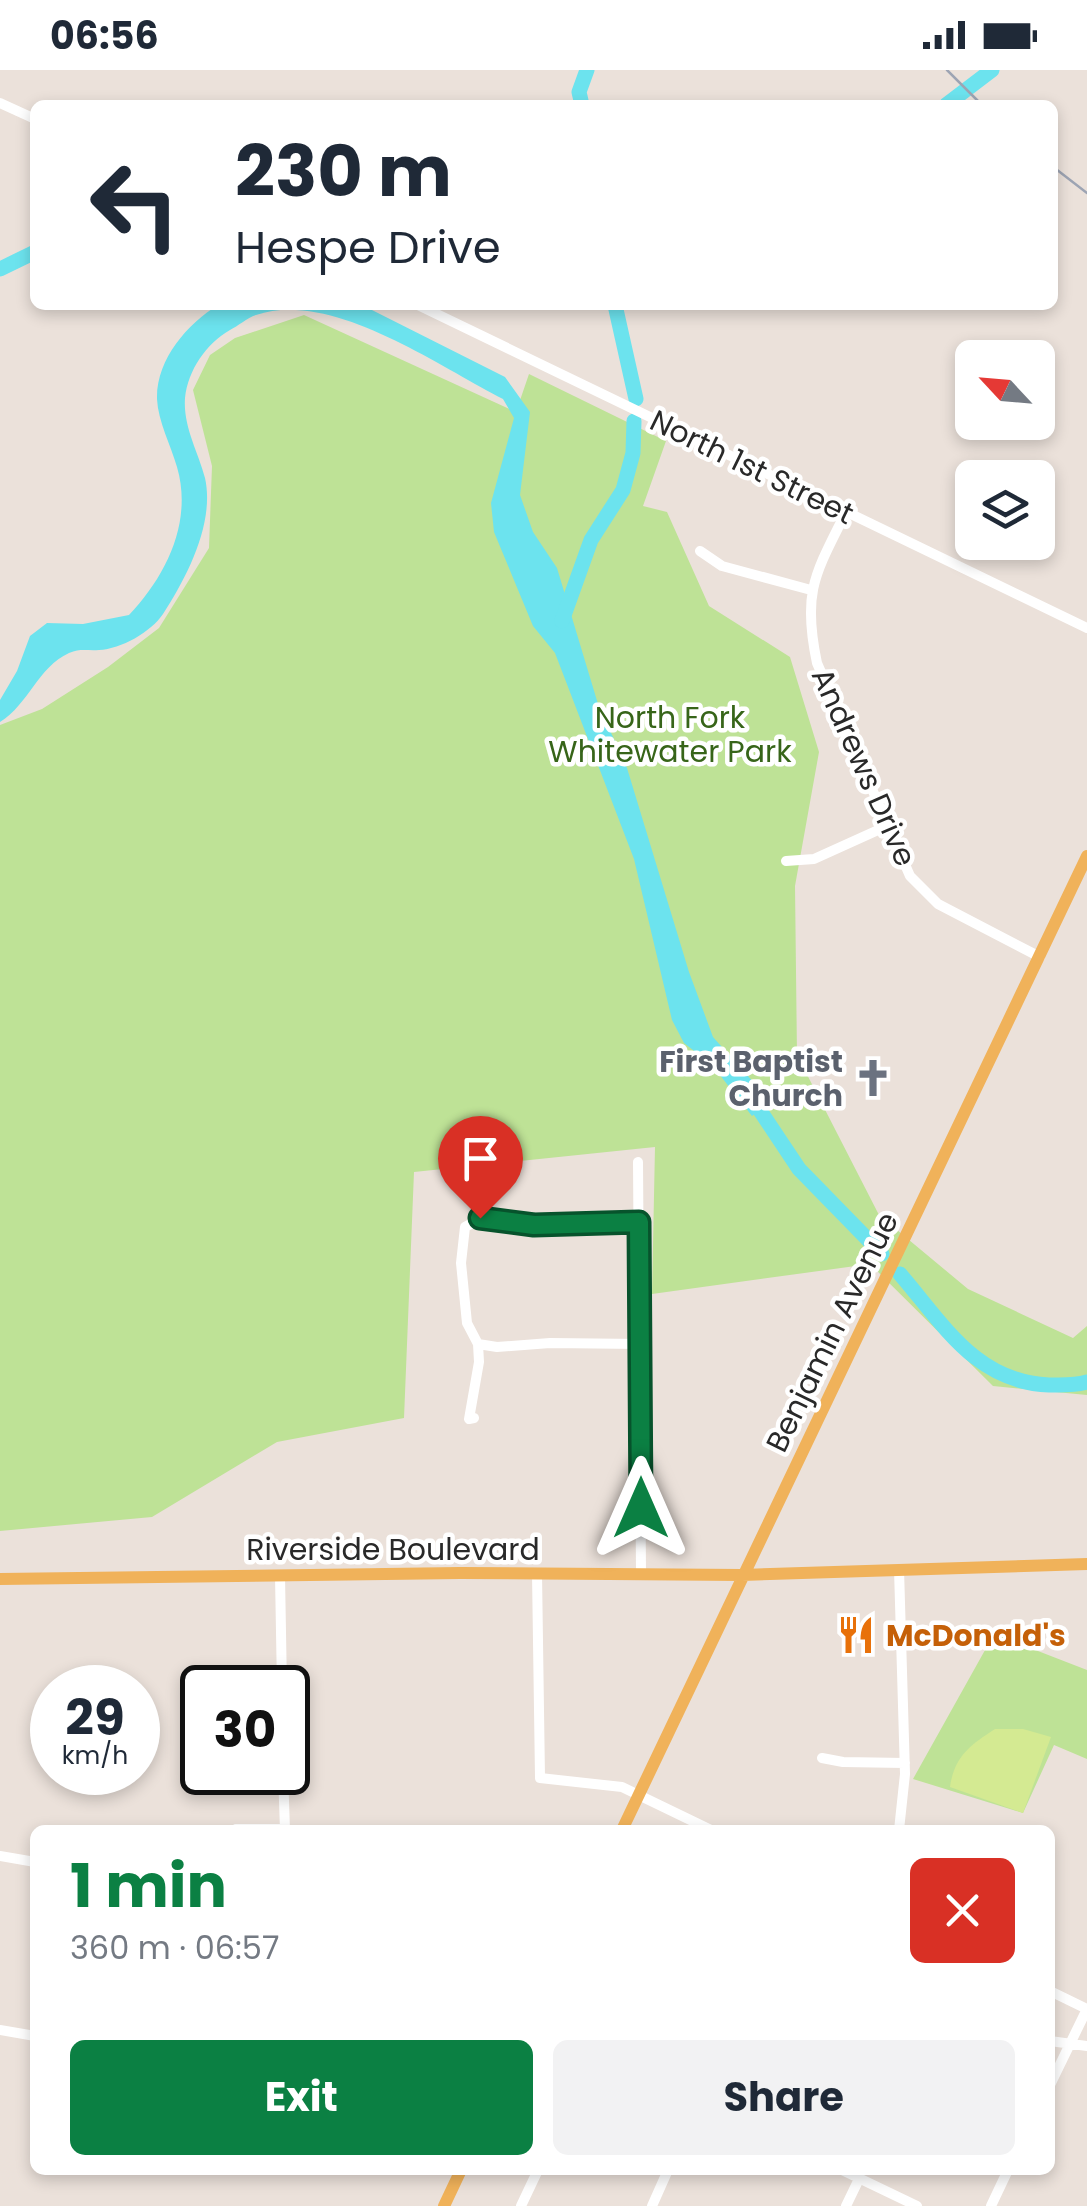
<!DOCTYPE html>
<html lang="en">
<head>
<meta charset="utf-8">
<style>
	:root { --surface:#fff; --page:#f2f2f3; --text:#1f2937; --muted:#747a83; --accent:#0b8043 }
	body { margin:0; font-family:Poppins,sans-serif; background:var(--page); color:var(--text); height:100vh; display:flex; flex-direction:column; font-size:38px; white-space:nowrap }
	* { box-sizing:border-box; margin:0 }
	p { font-size:32px; color:var(--muted) }
	.icon { flex:none; width:55px; height:55px; fill:none; stroke:currentColor; stroke-width:2; stroke-linecap:round; stroke-linejoin:round }
	.map { position:relative; flex:1; overflow:hidden }
	.drawer { position:absolute; left:30px; top:1755px; width:1025px; height:350px; display:flex; flex-direction:column; background:var(--surface); border-radius:15px; box-shadow:0 5px 15px #0003 }
	.drawer>* { flex:none }
	.banner { position:absolute; left:30px; top:30px; width:1028px; height:210px; border-radius:15px; box-shadow:0 5px 15px #0003; background:#fff; color:var(--text); overflow:hidden }
	.needle { width:65px; rotate:296deg }
	.buttons { position:absolute; left:955px; top:270px; display:grid; gap:20px }
	.buttons a { display:grid; place-items:center; width:100px; height:100px; border-radius:15px; background:var(--surface); box-shadow:0 5px 15px #0003; font-size:50px }
	.speed { position:absolute; left:30px; top:1595px; display:flex; gap:20px; font-size:50px; font-weight:700; text-align:center }
	.speed>* { display:grid; place-content:center; width:130px; height:130px; border-radius:50%; background:var(--surface); box-shadow:0 5px 15px #0003; line-height:1 }
	.speed small { font-size:25px; font-weight:400 }
	.speed .limit { border:5px solid #111; border-radius:15px; background:#fff; color:#111 }
	.pin { position:absolute; display:grid; place-items:center; width:85px; height:85px; color:#fff; margin:-102px -42px; border-radius:50% 50% 50% 0; rotate:-45deg; box-shadow:0 0 10px #0007 }
	.pin .icon { rotate:45deg }
	.me { position:absolute; width:110px; margin:-55px; rotate:0deg; stroke-linejoin:round; filter:drop-shadow(0 0 8px #0008) }
	.turn { display:flex; align-items:center; gap:35px; height:210px; padding:0 40px; font-size:45px }
	.turn .icon { width:130px; height:130px; stroke-width:2.5 }
	.turn b { display:block; font-size:70px; line-height:85px }
	.round { display:grid; place-items:center; flex:none; width:105px; height:105px; border-radius:15px; background:var(--page) }
	.head { display:flex; align-items:center; justify-content:space-between; height:170px; padding:0 40px }
	h1 { font-size:60px; font-weight:700; line-height:75px; color:var(--accent) }
	.primary-button { display:flex; gap:20px; margin-top:auto; padding:20px 40px }
	.primary-button a { flex:1; height:115px; border-radius:15px; background:var(--accent); color:#fff; font-size:40px; font-weight:700; line-height:115px; text-align:center }
	.primary-button a+a { background:var(--page); color:var(--text) }
	.status { display:flex; justify-content:space-between; align-items:center; height:70px; padding:0 50px; background:var(--surface); direction:ltr }
	.status svg { height:28px; fill:currentColor }
	.map>svg:first-child { display:block }
</style>
</head>
<body>
<div class="status"><b>06:56</b><svg viewBox="0 0 49 12"><path d="M0 12V9h3v3zM5 12V6h3v6zM10 12V3h3v9zM15 12V0h3v12zM26 1h20v11H26zM47 4h2v5h-2z"/></svg></div>
<div class="map">
<svg width="1087" height="2136" viewBox="0 0 1087 2136">
	<rect width="100%" height="100%" fill="#ebe1da"/>
	<path fill="#bee296" d="M304,245L516,342L529,304L666,371L643,436L667,442L709,536L790,587L819,682L795,816L797,985L879,1145L968,1219L1073,1268L1087,1256V1325L993,1316L870,1194L652,1224L655,1077L414,1102L404,1348L277,1372L152,1447L0,1461V655L42,639L108,597L159,558L209,478L212,396L193,320L210,285L235,268Z
		M994,1564L1087,1600V1689L1054,1675L1023,1743L913,1709Z"/>
	<path fill="#d4ea92" d="M995,1659H1023L1051,1667L1023,1743L950,1717C954,1687 970,1675 995,1659Z"/>
	<path fill="#6ce3ee" d="M218,235H362L505,307L530,342L520,425L533,462L557,498L598,634L627,698L689,902L713,967L764,1024L766,1035L752,1046L712,995L684,973L672,950L634,789L555,583L533,556L494,462L491,433L514,348L503,329C438,296 331,219 256,245C247,248 238,256 230,260C206,274 188,300 185,328C183,357 198,381 205,408C215,453 187,507 163,544C151,562 121,579 99,580C87,581 81,578 69,583C38,597 29,634 0,652V630L17,601L30,566L47,553L83,554L129,545C166,506 193,452 177,397C171,376 158,351 157,329C156,290 187,254 218,235Z"/>
	<g fill="none" stroke-linecap="round" stroke-linejoin="round">
		<path stroke="#6ce3ee" stroke-width="15" d="M582,35L579,22L587,0
			M946,35L992,0
			M0,199L35,182
			M615,235L636,329
			M562,551L591,470L623,420L633,383L634,351
			M749,1024L799,1099L882,1184
			M900,1204C944,1255 976,1312 1049,1315C1063,1315 1074,1316 1087,1312"/>
		<path stroke="#fff" stroke-width="10" d="M0,33L35,49
			M418,235L1087,558
			M846,442C815,504 802,522 817,593L910,806L938,834L1040,887
			M700,481L722,496L811,520
			M786,791L814,789L887,756
			M638,1092L641,1503
			M478,1274L497,1277L550,1273L640,1274
			M474,1348L469,1349L479,1292L478,1274L467,1253L461,1193L465,1157L480,1149L534,1155L639,1152
			M537,1503L540,1708L622,1717L711,1760
			M280,1506L282,1618
			M822,1688L843,1692L905,1693
			M283,1702L285,1760
			M236,1759H285
			M899,1760L905,1704L899,1499
			M0,1786L35,1792
			M1050,1921L1087,1939
			M0,1960L35,1966
			M1050,1971L1087,1976
			M1050,2015L1087,1939
			M842,2100L917,2136
			M521,2136L538,2100
			M652,2136L668,2100
			M846,2136L859,2109
			M991,2136L1008,2100"/>
		<path stroke="#f0b25a" stroke-width="12" d="M0,1509L460,1503L742,1505L1087,1494
			M622,1760L1087,786
			M444,2136L461,2100"/>
		<path stroke="#9da4b3" stroke-width="2.5" d="M947,0L982,35
			M1052,96L1087,123"/>
	</g>
	<g fill="none" stroke-linecap="round" stroke-linejoin="round">
		<g stroke="#07532c" stroke-width="25">
			<path id="route" d="M480,1148L534,1155L639,1152L641,1438"/>
		</g>
		<use href="#route" stroke="#0b8043" stroke-width="18"/>
	</g>
	<defs>
		<g id="church-bare" transform="scale(3)"><path d="M-1.2-6h2.4v3.5h3.3v2.4h-3.3V6h-2.4V-.1h-3.3v-2.4h3.3Z" fill="#6b7280" stroke="#fff" stroke-width="2.5" paint-order="stroke"/></g>
		<g id="restaurant-bare" transform="scale(3)"><path d="M-5-6h1v4h1v-4h1v4h1v-4h1v5L-1.5 .5V6h-2V.5L-5-1ZM5-6V6H3V1.5H1.5Q1.5-4 5-6Z" fill="#e8710a" stroke="#fff" stroke-width="2.5" paint-order="stroke"/></g>
	</defs>
	<g fill-rule="evenodd">
		<use href="#church-bare" x="873" y="1008"/>
		<use href="#restaurant-bare" x="856" y="1565"/>
	</g>
	<g text-anchor="middle" dominant-baseline="central" stroke-width="9" stroke-linejoin="round" paint-order="stroke">
		<g font-size="30" fill="#292929" stroke="#fff">
			<text transform="translate(752 397) rotate(26)">North 1st Street</text>
			<text transform="translate(864 697) rotate(66)">Andrews Drive</text>
			<text transform="translate(832 1262) rotate(-64)">Benjamin Avenue</text>
			<text x="393" y="1479">Riverside Boulevard</text>
		</g>
		<g font-size="30" fill="#376519" stroke="#fff">
			<text x="670" y="647">North Fork<tspan x="670" dy="34">Whitewater Park</tspan></text>
		</g>
		<g font-size="30" font-weight="bold" fill="#5b616d" stroke="#fff" text-anchor="end">
			<text x="843" y="991">First Baptist<tspan x="843" dy="34">Church</tspan></text>
		</g>
		<g font-size="30" font-weight="bold" fill="#c56008" stroke="#fff" text-anchor="start">
			<text x="886" y="1565">McDonald's</text>
		</g>
	</g>
</svg>
<div class="buttons">
<a><svg class="needle" viewBox="-14 -14 28 28"><path d="M0-13l5 13h-10z" fill="#e53935"/><path d="M0 13l5-13h-10z" fill="#747a83"/></svg></a>
<a><svg class="icon" aria-label="layers" viewBox="0 0 24 24"><path d="M12 4l9 5-9 5-9-5zM3 14l9 5 9-5"/></svg></a>
</div>
<div class="speed"><div>29<small>km/h</small></div><div class="limit">30</div></div>
<div class="pin" style="left:480px;top:1148px;background:#d93025"><svg class="icon" aria-label="arrive" viewBox="0 0 24 24"><path d="M6 21V4h12l-3 4 3 4H6"/></svg></div>
<svg class="me" style="left:641px;top:1438px" viewBox="-20 -20 40 40"><path d="M0-17L14 15 0 8-14 15z" fill="#0b8043" stroke="#fff" stroke-width="4"/></svg>
<div class="banner">
<div class="turn"><svg class="icon" aria-label="left" viewBox="0 0 24 24"><path d="M17 20v-9H6M10 6l-5 5 5 5"/></svg><div><b>230 m</b>Hespe Drive</div></div>
</div>
<section class="drawer">
<div class="head"><div><h1>1 min</h1><p>360 m · 06:57</p></div><a class="round" style="background:#d93025;color:#fff"><svg class="icon" aria-label="close" viewBox="0 0 24 24"><path d="M6 6l12 12M18 6L6 18"/></svg></a></div>
<div class="primary-button"><a>Exit</a><a>Share</a></div>
</section>
</div>
</body>
</html>
